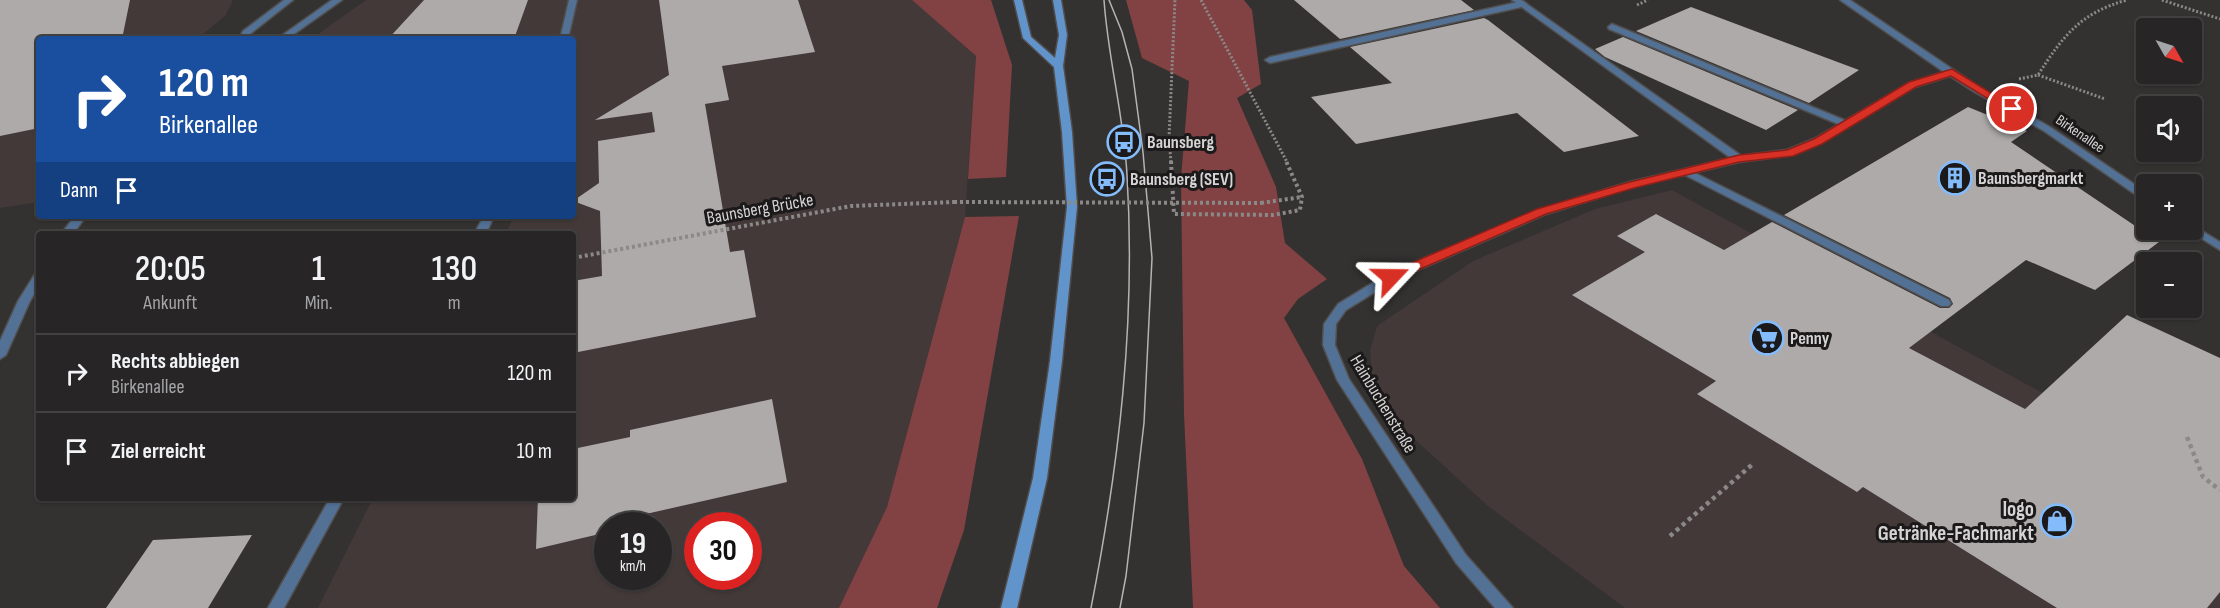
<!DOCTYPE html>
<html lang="de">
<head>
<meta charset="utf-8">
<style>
	:root { --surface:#272525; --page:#333132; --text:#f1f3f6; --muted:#a4a5a7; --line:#434242 }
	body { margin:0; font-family:"Sofia Sans Condensed",sans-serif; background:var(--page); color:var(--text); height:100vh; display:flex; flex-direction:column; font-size:22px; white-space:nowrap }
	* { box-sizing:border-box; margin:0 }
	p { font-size:20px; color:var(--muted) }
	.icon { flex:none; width:33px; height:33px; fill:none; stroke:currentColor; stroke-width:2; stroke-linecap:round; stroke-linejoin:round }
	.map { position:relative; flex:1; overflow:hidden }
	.details { position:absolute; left:36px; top:231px; width:540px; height:270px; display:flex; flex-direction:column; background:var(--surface); border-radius:6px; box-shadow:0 2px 4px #0004,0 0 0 2px var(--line) }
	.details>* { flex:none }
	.top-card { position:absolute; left:36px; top:36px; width:540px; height:183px; border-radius:6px; box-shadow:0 2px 4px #0004,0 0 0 2px var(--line); background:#1a4fa0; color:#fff; overflow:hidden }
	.needle { width:39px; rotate:129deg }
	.buttons { position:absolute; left:2136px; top:18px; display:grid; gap:12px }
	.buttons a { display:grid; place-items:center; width:66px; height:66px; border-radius:6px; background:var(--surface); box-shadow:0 2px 4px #0004,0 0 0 2px var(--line); font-size:30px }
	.speed { position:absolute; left:594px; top:512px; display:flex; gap:12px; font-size:30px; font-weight:700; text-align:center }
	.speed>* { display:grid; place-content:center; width:78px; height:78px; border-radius:50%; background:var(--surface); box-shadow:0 2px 4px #0004,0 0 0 2px var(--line); line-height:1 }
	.speed small { font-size:15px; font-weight:400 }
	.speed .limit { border:9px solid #d22; background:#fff; color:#111 }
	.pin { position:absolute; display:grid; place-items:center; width:51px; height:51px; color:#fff; margin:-26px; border:3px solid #fff; border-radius:50%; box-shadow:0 2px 6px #0007 }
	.me { position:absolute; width:66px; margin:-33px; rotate:67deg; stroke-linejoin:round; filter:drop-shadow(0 0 4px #0008) }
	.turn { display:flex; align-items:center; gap:21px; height:126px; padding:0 24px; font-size:27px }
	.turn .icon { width:78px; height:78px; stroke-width:2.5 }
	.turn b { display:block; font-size:42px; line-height:51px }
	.then { display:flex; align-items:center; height:57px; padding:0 24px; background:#0003; gap:12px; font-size:22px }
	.eta { display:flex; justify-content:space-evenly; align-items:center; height:102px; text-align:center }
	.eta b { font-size:36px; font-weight:600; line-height:42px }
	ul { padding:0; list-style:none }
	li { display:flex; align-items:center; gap:18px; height:78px; padding:0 24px; border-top:2px solid var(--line) }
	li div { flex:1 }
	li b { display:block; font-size:22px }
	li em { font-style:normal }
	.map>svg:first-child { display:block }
</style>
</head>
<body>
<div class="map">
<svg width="2220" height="608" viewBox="0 0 2220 608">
	<rect width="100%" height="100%" fill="#343131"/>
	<path fill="#433938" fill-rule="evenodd" d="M0,0H233L226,15L197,39H39V202L0,208Z
		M366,0H912L976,56L965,217L887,507L839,608H318L373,498H573V234H505L514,216H573V39H311ZM608,525H658V576H608ZM698,525H748V576H698Z
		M1672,190L2220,490V608H1625L1488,506L1399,425L1373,386L1370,350L1377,326L1473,261L1595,209Z"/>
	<path fill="#824243" d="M912,0H991L1012,65L1006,177L968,179L976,56Z
		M1126,0H1244L1252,10L1261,84L1237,98L1276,187L1285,243L1327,279L1298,299L1284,318L1362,459L1404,566L1440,608H1193L1184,414L1181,178L1189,81L1142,58Z
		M1019,216L964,530L937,608H839L887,507L965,217Z"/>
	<path fill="#aeaaaa" d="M0,0H130L122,39H39V128L0,136Z
		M424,0H528L514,39H388Z
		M659,0H798L815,52L722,66L729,100L705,104L730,252L744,250L756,317L573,353V281L602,276L600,211L573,201L599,183L598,141L655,132L652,112L595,120L669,75Z
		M1294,0H1461L1474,10L1340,39Z
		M1691,7L1859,70L1809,103L1636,31Z
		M1484,18L1488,20L1639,136L1564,152L1517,113L1356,144L1311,97L1392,83L1350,47Z
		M1623,37L1798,110L1766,130L1605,57L1595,49Z
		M1968,107L2027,131L2011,142L2159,242L2095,290L2026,260L1909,348L2025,409L2127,315L2220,358V592L2207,608H2057L1863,487L1857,492L1697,394L1716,381L1572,295L1645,252L1617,236L1656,214L1724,250L1772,222L1940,308H1949L1953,304L1950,298L1784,215Z
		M772,399L787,482L637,516V525H608V532L536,549L538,498H573V449L630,437V430Z
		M252,535L208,608H106L153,540Z"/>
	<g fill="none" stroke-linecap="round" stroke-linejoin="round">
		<g stroke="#514e4e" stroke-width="3">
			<path id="service" d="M1512,0H1521L1743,157L1744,159L1743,161H1735Z
				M1612,24L1849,122L1851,124L1849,126H1843L1609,29L1608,27Z
				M1687,169L1949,300L1951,303L1949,306H1941L1683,174L1682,172L1683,170Z"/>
		</g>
		<g stroke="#514e4e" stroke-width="3">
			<path id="minor" d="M284,0H293L250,34L247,39H239L243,31Z
				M332,0H342L287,39H277Z
				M569,0H577L568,39H560Z
				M1840,0H1850L1979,87L2050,127L2146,192V200L2142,199L2044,131L1973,91L1950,76L1915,87L1822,143L1793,155L1739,162L1633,187L1546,214L1395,280L1346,310L1336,324L1335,345L1349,379L1466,555L1513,608H1495L1456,563L1337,380L1323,345L1324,324L1338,304L1387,274L1538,210L1630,182L1739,156L1787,150L1814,139L1909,83L1944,72Z
				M1523,1L1527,4L1526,6L1270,63L1265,60L1270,57Z
				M75,216H86L73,234H61Z
				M484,216H494L486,234H474Z
				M2192,225L2220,242V250L2188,230H2192Z
				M39,273V286L30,301L6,355L0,359V341L18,301L35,274Z
				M330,498H344L284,608H268Z"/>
		</g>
		<g stroke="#514e4e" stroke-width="3">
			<path id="secondary" d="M1014,0H1022L1031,37L1055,58L1059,35L1053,0H1061L1067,35L1063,66L1072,132L1077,207L1062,361L1047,478L1017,608H1001L1033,478L1050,361L1067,207L1062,132L1054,67L1023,38Z"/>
		</g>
		<path stroke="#8b8888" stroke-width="3" stroke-dasharray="2 2" stroke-linecap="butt" d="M1201,0L1287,162
			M2162,0L2220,19
			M1637,5L1648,0
			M2038,75L2105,99
			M2019,79L2038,75C2063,36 2080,13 2127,0
			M1171,162L1169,138L1175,0"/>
		<path stroke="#8b8888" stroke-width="4" stroke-dasharray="3 3" stroke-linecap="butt" d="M1171,161L1174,214L1273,215L1300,210L1302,197L1286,161
			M1261,203L1302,197
			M573,258L851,206L954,202"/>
		<path stroke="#8b8888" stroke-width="4.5" stroke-dasharray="4 4" stroke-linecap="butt" d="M2187,437L2203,477L2220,490
			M1670,536L1754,463"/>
		<use href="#service" fill="#527195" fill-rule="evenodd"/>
		<use href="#minor" fill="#527195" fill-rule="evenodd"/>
		<use href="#secondary" fill="#6294cc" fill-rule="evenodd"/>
		<path stroke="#b5b3b3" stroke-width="1.5" d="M1109,0L1122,32L1132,69L1143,152L1152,258L1144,423L1126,576L1120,608
			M1091,608C1119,465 1136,321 1127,175C1124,116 1108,59 1104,0"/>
		<path stroke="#8b8888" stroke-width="4" stroke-dasharray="3 3" stroke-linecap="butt" d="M954,202L1261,203"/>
	</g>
	<path fill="#d93025" stroke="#8d1f18" stroke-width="1.5" d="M1952,69L2017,109L2016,111H2008L1951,76L1916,87L1822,144L1793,156L1739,162L1634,188L1546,214L1395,280L1391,281L1384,277L1386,274L1537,209L1626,183L1739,155L1787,150L1814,139L1909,82Z"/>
	<defs>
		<g id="bus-ring" transform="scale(1.725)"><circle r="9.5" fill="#1b1919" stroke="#84bcfb" stroke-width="1.5"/><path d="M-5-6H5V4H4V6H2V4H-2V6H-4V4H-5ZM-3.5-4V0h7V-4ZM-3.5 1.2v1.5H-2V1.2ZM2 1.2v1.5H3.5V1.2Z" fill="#84bcfb"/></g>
		<g id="building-ring" transform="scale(1.725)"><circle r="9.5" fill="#1b1919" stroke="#84bcfb" stroke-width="1.5"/><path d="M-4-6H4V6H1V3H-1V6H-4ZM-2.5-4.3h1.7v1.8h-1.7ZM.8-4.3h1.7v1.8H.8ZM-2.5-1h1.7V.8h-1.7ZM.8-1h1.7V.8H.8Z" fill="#84bcfb"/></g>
		<g id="supermarket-ring" transform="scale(1.725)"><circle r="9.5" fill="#1b1919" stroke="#84bcfb" stroke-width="1.5"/><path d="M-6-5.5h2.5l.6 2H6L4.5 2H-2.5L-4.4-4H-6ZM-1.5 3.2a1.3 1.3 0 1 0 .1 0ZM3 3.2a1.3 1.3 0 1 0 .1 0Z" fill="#84bcfb"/></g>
		<g id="shop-ring" transform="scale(1.725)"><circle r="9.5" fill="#1b1919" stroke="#84bcfb" stroke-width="1.5"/><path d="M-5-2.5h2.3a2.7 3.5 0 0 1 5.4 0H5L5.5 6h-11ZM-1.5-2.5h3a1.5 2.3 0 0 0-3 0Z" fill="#84bcfb"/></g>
	</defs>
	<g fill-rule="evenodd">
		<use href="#bus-ring" x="1124" y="142"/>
		<use href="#building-ring" x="1955" y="178"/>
		<use href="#bus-ring" x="1107" y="179"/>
		<use href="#supermarket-ring" x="1767" y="338"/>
		<use href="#shop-ring" x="2057" y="521"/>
	</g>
	<g text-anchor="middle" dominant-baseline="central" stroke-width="6" stroke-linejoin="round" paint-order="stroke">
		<g font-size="15" fill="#d5d3d3" stroke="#1b1919">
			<text transform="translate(2080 134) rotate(34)">Birkenallee</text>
		</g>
		<g font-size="18" font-weight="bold" fill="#d5d3d3" stroke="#1b1919" text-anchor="start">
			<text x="1147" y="142">Baunsberg</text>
			<text x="1978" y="178">Baunsbergmarkt</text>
			<text x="1130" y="179">Baunsberg (SEV)</text>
			<text x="1790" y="338">Penny</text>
		</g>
		<g font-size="18" fill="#d5d3d3" stroke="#1b1919">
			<text transform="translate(760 209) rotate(-10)">Baunsberg Brücke</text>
			<text transform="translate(1383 404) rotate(59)">Hainbuchenstraße</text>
		</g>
		<g font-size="21" font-weight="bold" fill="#d5d3d3" stroke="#1b1919" text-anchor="end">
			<text x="2034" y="509">logo<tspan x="2034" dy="24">Getränke-Fachmarkt</tspan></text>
		</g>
	</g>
</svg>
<div class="buttons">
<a><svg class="needle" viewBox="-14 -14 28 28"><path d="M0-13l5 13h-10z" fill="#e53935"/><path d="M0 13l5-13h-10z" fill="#a4a5a7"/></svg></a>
<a><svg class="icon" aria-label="sound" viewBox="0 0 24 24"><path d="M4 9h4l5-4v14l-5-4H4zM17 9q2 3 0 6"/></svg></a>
<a>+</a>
<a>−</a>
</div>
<div class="speed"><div>19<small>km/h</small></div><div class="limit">30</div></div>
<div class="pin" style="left:2012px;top:109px;background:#d93025"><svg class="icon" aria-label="arrive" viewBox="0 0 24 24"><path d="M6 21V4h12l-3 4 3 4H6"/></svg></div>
<svg class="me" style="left:1391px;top:277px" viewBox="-20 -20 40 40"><path d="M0-17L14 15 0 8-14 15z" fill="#d93025" stroke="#fff" stroke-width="4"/></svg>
<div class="top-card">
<div class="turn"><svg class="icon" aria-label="right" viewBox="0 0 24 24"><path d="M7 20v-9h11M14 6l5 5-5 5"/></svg><div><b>120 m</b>Birkenallee</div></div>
<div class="then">Dann<svg class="icon" aria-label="arrive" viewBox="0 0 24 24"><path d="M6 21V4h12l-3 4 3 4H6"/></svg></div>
</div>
<section class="details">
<div class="eta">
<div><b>20:05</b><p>Ankunft</p></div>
<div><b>1</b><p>Min.</p></div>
<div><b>130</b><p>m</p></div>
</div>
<ul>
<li><svg class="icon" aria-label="right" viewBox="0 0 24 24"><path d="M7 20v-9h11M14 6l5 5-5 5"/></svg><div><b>Rechts abbiegen</b><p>Birkenallee</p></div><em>120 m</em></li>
<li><svg class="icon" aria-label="arrive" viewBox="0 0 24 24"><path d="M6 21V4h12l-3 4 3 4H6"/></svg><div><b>Ziel erreicht</b></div><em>10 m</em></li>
</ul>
</section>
</div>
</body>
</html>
